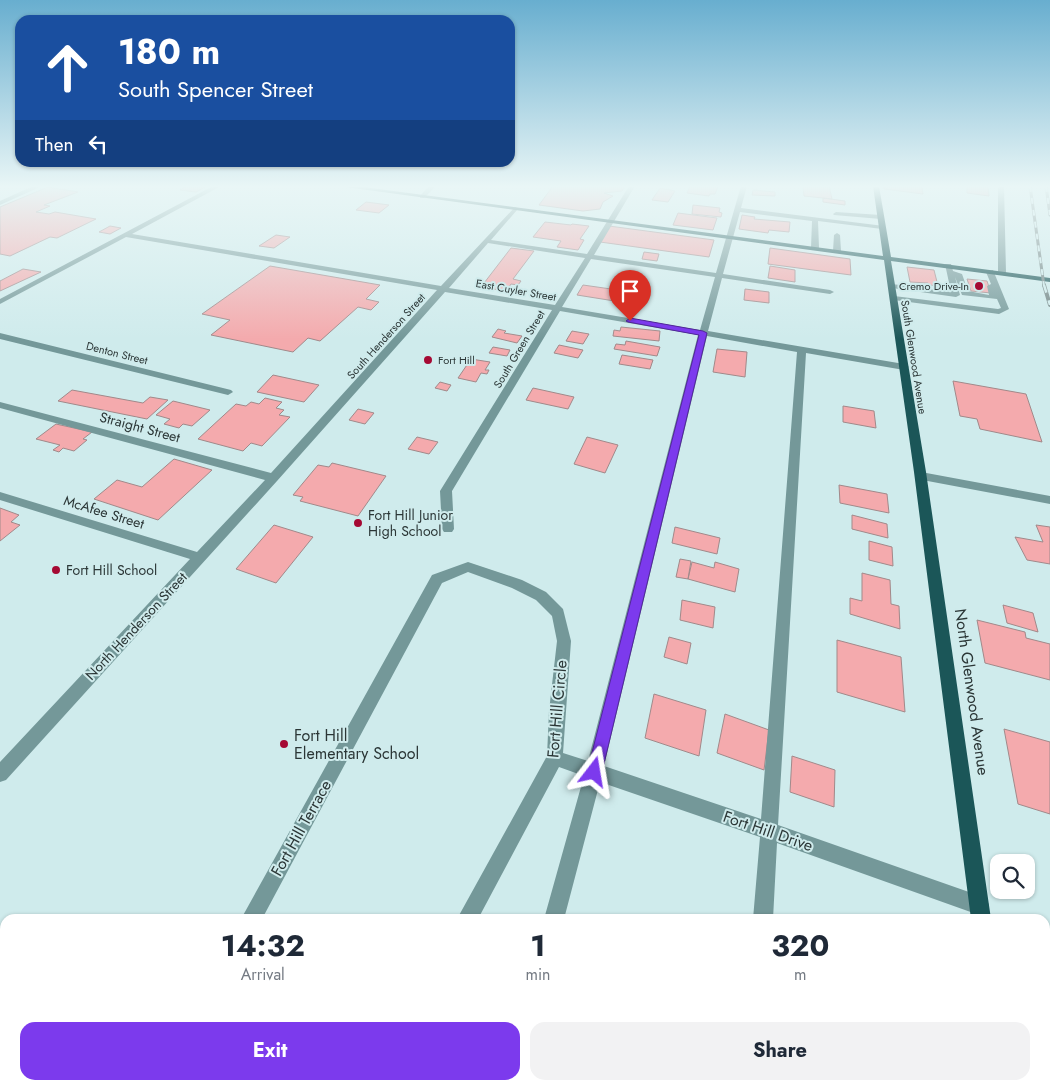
<!DOCTYPE html>
<html lang="en">
<head>
<meta charset="utf-8">
<style>
	:root { --surface:#fff; --page:#f2f2f3; --text:#1f2937; --muted:#747a83; --accent:#7c3aed }
	body { margin:0; font-family:Jost,sans-serif; background:var(--page); color:var(--text); height:100vh; display:flex; flex-direction:column; font-size:19px; white-space:nowrap }
	* { box-sizing:border-box; margin:0 }
	p { font-size:16px; color:var(--muted) }
	.icon { flex:none; width:28px; height:28px; fill:none; stroke:currentColor; stroke-width:2; stroke-linecap:round; stroke-linejoin:round }
	.map { position:relative; flex:1; overflow:hidden }
	.sheet { position:absolute; left:0px; top:914px; width:1050px; height:176px; display:flex; flex-direction:column; background:var(--surface); border-radius:15px 15px 0 0; box-shadow:0 1px 4px #0004 }
	.sheet>* { flex:none }
	.banner { position:absolute; left:15px; top:15px; width:500px; height:152px; border-radius:15px; box-shadow:0 1px 4px #0004; background:#1a4fa0; color:#fff; overflow:hidden }
	.tools { position:absolute; left:990px; top:854px; display:grid; gap:10px }
	.tools a { display:grid; place-items:center; width:45px; height:45px; border-radius:10px; background:var(--surface); box-shadow:0 1px 4px #0004; font-size:25px }
	.pin { position:absolute; display:grid; place-items:center; width:42px; height:42px; color:#fff; margin:-51px -21px; border-radius:50% 50% 50% 0; rotate:-45deg; box-shadow:0 0 5px #0007 }
	.pin .icon { rotate:45deg }
	.me { position:absolute; width:55px; margin:-28px; rotate:14deg; stroke-linejoin:round; filter:drop-shadow(0 0 4px #0008) }
	.turn { display:flex; align-items:center; gap:18px; height:105px; padding:0 20px; font-size:22px }
	.turn .icon { width:65px; height:65px; stroke-width:2.5 }
	.turn b { display:block; font-size:35px; line-height:42px }
	.then { display:flex; align-items:center; height:48px; padding:0 20px; background:#0003; gap:10px; font-size:19px }
	.eta { display:flex; justify-content:space-evenly; align-items:center; height:85px; text-align:center }
	.eta b { font-size:30px; font-weight:700; line-height:35px }
	.cta { display:flex; gap:10px; margin-top:auto; padding:10px 20px }
	.cta a { flex:1; height:58px; border-radius:15px; background:var(--accent); color:#fff; font-size:20px; font-weight:700; line-height:58px; text-align:center }
	.cta a+a { background:var(--page); color:var(--text) }
	.map>svg:first-child { display:block }
</style>
</head>
<body>
<div class="map">
<svg width="1050" height="1089" viewBox="0 0 1050 1089">
	<rect width="100%" height="100%" fill="#cfebec"/>
	<path fill="#f4aaad" stroke="#a1898a" d="M187,186H207L196,192L180,190Z
		M553,186H625L622,191L604,193L613,196L603,202L600,209L583,211L539,205Z
		M690,186H709L718,187L715,194H710L709,196L687,193Z
		M803,186H829L832,199L804,196Z
		M884,186H922L923,194L884,189Z
		M967,186H988L989,196L967,193Z
		M48,187L78,192L44,205L50,206L36,212L49,214L55,212L96,219L57,238L50,237L10,256L0,254V207Z
		M660,188L675,191L668,202L652,200Z
		M753,190L775,192V196L752,195Z
		M823,198L845,201V205L823,202Z
		M366,202L389,205L379,213L356,210Z
		M693,205L720,208L719,212L722,213L721,217L692,214Z
		M678,213L717,218L713,230L673,225Z
		M742,215L755,217L754,219L790,222L789,232L769,230L768,233L739,229Z
		M545,222L571,225L572,224L589,226L580,239L584,240L578,250L557,247L561,241L533,237Z
		M110,226L121,228L110,234L99,232Z
		M609,226L714,240L709,257L600,242Z
		M276,235L290,237L274,248L259,246Z
		M511,248L534,251L513,279L521,281L518,285L511,284L506,291L481,287Z
		M770,248L850,259L851,275L768,264Z
		M644,252L659,254L657,261L642,259Z
		M270,266L380,285L366,299L379,302L371,310L358,307L320,341L308,338L293,352L211,335L230,320L202,314Z
		M770,266L795,270V282L768,278Z
		M907,267L934,270L938,286L929,285L928,283L910,282Z
		M23,269L41,272L0,291V281Z
		M967,279L987,281L991,293L971,291Z
		M583,285L632,292L627,303L577,295Z
		M745,289L769,292V303L744,300Z
		M621,327L660,331L659,341L613,336L614,330L620,331Z
		M498,329L506,331L504,333L522,336L517,343L492,337Z
		M572,331L589,334L583,344L566,341Z
		M626,341L660,347L657,356L614,349L616,344L625,345Z
		M559,345L583,350L578,358L554,353Z
		M493,347L510,350L507,356L489,353Z
		M717,349L747,352L745,377L713,372Z
		M622,355L653,360L650,369L619,364Z
		M471,359L490,362L485,370H489L487,374L481,373L476,382L458,378Z
		M273,375L319,385L304,402L257,392Z
		M953,381L1026,394L1042,442L980,429L977,419L960,416Z
		M440,382L451,385L447,391L435,388Z
		M533,388L574,397L568,409L526,400Z
		M72,390L143,403L150,397L168,400L147,419L58,401Z
		M265,398L282,402L276,408L284,410L279,415L290,417L262,446L251,443L243,451L198,439L236,404L246,406L251,402L259,404Z
		M173,401L210,410L192,426L183,424L179,428L164,424L170,419L156,415Z
		M843,406L874,411L876,428L843,422Z
		M358,409L374,413L365,424L349,420Z
		M56,424L92,432L83,439L87,440L74,451L63,448L59,452L53,450L60,445L36,439Z
		M417,437L438,442L429,454L408,449Z
		M587,437L618,445L605,473L574,464Z
		M174,459L212,470L158,520L94,499L117,480L142,487Z
		M332,463L386,476L358,516L300,501L303,497L293,495L318,465L329,467Z
		M839,485L887,494L889,513L840,503Z
		M0,508L19,515L11,522L20,525L0,541Z
		M852,515L887,524L888,538L852,529Z
		M274,525L313,537L276,583L236,569Z
		M1036,525L1050,527V564L1027,560L1015,537L1043,542Z
		M675,527L720,538L717,554L672,543Z
		M869,541L892,547L893,566L869,560Z
		M680,559L691,561L688,579L676,577Z
		M692,562L714,568L715,562L739,569L735,592L688,579Z
		M862,573L890,580L891,604L899,606L900,629L850,614V598L862,601Z
		M682,600L715,607L713,628L680,620Z
		M1003,605L1033,613L1038,632L1007,623Z
		M977,620L1025,632L1026,638L1050,644V680L985,663Z
		M669,637L691,643L687,664L664,657Z
		M837,640L901,657L905,712L837,692Z
		M654,694L706,710L699,756L645,738Z
		M725,714L769,730L764,770L717,753Z
		M1004,729L1050,742V814L1018,804Z
		M792,756L835,770L834,807L790,792Z
		M256,1085H288L286,1089H254Z
		M566,1085H597L605,1089H565Z"/>
	<g fill="none" stroke-linecap="round" stroke-linejoin="round">
		<path fill="#749899" fill-rule="evenodd" d="M33,186H42L0,205V201Z
			M213,186H221L132,234L441,286L515,207L517,208V210L491,240L587,254L629,186H635L594,255L716,273L741,186H747L741,208L884,226L885,227L882,229L818,221L819,248L815,250L811,248L812,221L740,212L723,274L830,290L834,292L830,294L722,278L708,331L904,364L909,367L904,370L806,353L778,825L986,898L989,905L986,912L979,915L777,843L773,919H753L760,837L600,782L564,919H544L584,776L559,767L478,919H457L547,756L549,711L557,641L552,616L536,600L512,588L468,572L442,583L262,919H241L432,575L468,562L522,580L546,592L563,609L571,641L563,753L588,761L698,335L560,311L452,491L454,529L452,532H444L442,529L440,491L552,310L445,292L277,481L6,780L0,782V762L190,559L0,500V492L197,552L265,480L0,408V402L271,473L437,290L126,237L0,304V299ZM488,243L585,258L555,305L449,288ZM591,259L715,277L700,330L562,307ZM707,336L797,352L761,819L604,766Z
			M429,186H436L424,198H420V196Z
			M998,186H1004L1006,273L1002,275L998,273Z
			M836,212L881,215L884,217L881,219L834,215L833,214Z
			M837,233L840,235L841,251L837,253L833,251L834,235Z
			M945,264H951L953,271L962,274L968,291L989,295L987,286L991,284L986,272L993,270L1009,309L999,314L894,300L890,298L894,296L998,309L1001,308L997,299L962,295L955,277L960,295L956,297L892,288L888,286L892,284L951,292Z
			M0,333L231,390L233,392L228,395L0,339Z
			M921,472L1050,496V504L917,479L915,476L917,473Z
			M98,1085H121L120,1089H97Z
			M497,1085H519L518,1089H496Z
			M741,1085H763L762,1089H740Z"/>
		<path fill="#1b5658" fill-rule="evenodd" d="M338,186H356L883,256L873,186H879L891,257L1050,278V282L891,261L926,472L991,919H971L914,472L884,260Z
			M994,1085H1016L1017,1089H995Z"/>
		<g stroke="#718484" stroke-width="3">
			<path id="rail-far1" d="M1030,186L1044,286
				M1046,186L1050,215"/>
		</g>
		<g stroke="#718484" stroke-width="4">
			<path id="rail" d="M1044,285L1050,305"/>
		</g>
		<use href="#rail-far1" stroke="#cfebec" stroke-width="2" stroke-dasharray="6" stroke-linecap="butt"/>
		<use href="#rail" stroke="#cfebec" stroke-width="2.5" stroke-dasharray="8" stroke-linecap="butt"/>
	</g>
	<linearGradient id="sky" x2="0" y2="1"><stop stop-color="#68aecf"/><stop offset="0.55" stop-color="#e9f6f6"/><stop offset="1" stop-color="#e9f6f6" stop-opacity="0"/></linearGradient>
	<rect width="1050" height="339" fill="url(#sky)"/>
	<path fill="#7c3aed" stroke="#51269a" d="M630,318L703,331L707,333L602,772L599,777L594,779L589,777L587,772L699,335L628,322L626,321Z"/>
	<g fill="#a50933" stroke="#cfebec" stroke-width="2">
		<circle cx="979" cy="286" r="5"/>
		<circle cx="428" cy="360" r="5"/>
		<circle cx="358" cy="523" r="5"/>
		<circle cx="56" cy="570" r="5"/>
		<circle cx="284" cy="744" r="5"/>
	</g>
	<g text-anchor="middle" dominant-baseline="central" stroke-width="4" stroke-linejoin="round" paint-order="stroke">
		<g font-size="11" fill="#2b3636" stroke="#cfebec" text-anchor="end">
			<text x="969" y="286">Cremo Drive-In</text>
			<text x="438" y="360" text-anchor="start">Fort Hill</text>
		</g>
		<g font-size="11" fill="#2b3636" stroke="#cfebec">
			<text transform="translate(516 290) rotate(10)">East Cuyler Street</text>
			<text transform="translate(386 336) rotate(-48)">South Henderson Street</text>
			<text transform="translate(519 349) rotate(-59)">South Green Street</text>
			<text transform="translate(117 353) rotate(14)">Denton Street</text>
			<text transform="translate(914 357) rotate(81)">South Glenwood Avenue</text>
		</g>
		<g font-size="14" fill="#2b3636" stroke="#cfebec">
			<text transform="translate(140 427) rotate(15)">Straight Street</text>
			<text transform="translate(104 512) rotate(17)">McAfee Street</text>
			<text transform="translate(136 626) rotate(-47)">North Henderson Street</text>
		</g>
		<g font-size="14" fill="#2b3636" stroke="#cfebec" text-anchor="start">
			<text x="368" y="515">Fort Hill Junior<tspan x="368" dy="16">High School</tspan></text>
			<text x="66" y="570">Fort Hill School</text>
		</g>
		<g font-size="16" fill="#2b3636" stroke="#cfebec">
			<text transform="translate(972 692) rotate(82)">North Glenwood Avenue</text>
			<text transform="translate(557 709) rotate(-85)">Fort Hill Circle</text>
			<text transform="translate(301 828) rotate(-61)">Fort Hill Terrace</text>
			<text transform="translate(768 831) rotate(19)">Fort Hill Drive</text>
		</g>
		<g font-size="16" fill="#2b3636" stroke="#cfebec" text-anchor="start">
			<text x="294" y="735">Fort Hill<tspan x="294" dy="18">Elementary School</tspan></text>
		</g>
	</g>
</svg>
<div class="tools">
<a><svg class="icon" aria-label="search" viewBox="0 0 24 24"><circle cx="10" cy="10" r="6"/><path d="M15 15l6 6"/></svg></a>
</div>
<div class="pin" style="left:630px;top:321px;background:#d93025"><svg class="icon" aria-label="arrive" viewBox="0 0 24 24"><path d="M6 21V4h12l-3 4 3 4H6"/></svg></div>
<svg class="me" style="left:594px;top:772px" viewBox="-20 -20 40 40"><path d="M0-17L14 15 0 8-14 15z" fill="#7c3aed" stroke="#fff" stroke-width="4"/></svg>
<div class="banner">
<div class="turn"><svg class="icon" aria-label="ahead" viewBox="0 0 24 24"><path d="M12 20V5M6 11l6-6 6 6"/></svg><div><b>180 m</b>South Spencer Street</div></div>
<div class="then">Then<svg class="icon" aria-label="left" viewBox="0 0 24 24"><path d="M17 20v-9H6M10 6l-5 5 5 5"/></svg></div>
</div>
<section class="sheet">
<div class="eta">
<div><b>14:32</b><p>Arrival</p></div>
<div><b>1</b><p>min</p></div>
<div><b>320</b><p>m</p></div>
</div>
<div class="cta"><a>Exit</a><a>Share</a></div>
</section>
</div>
</body>
</html>
